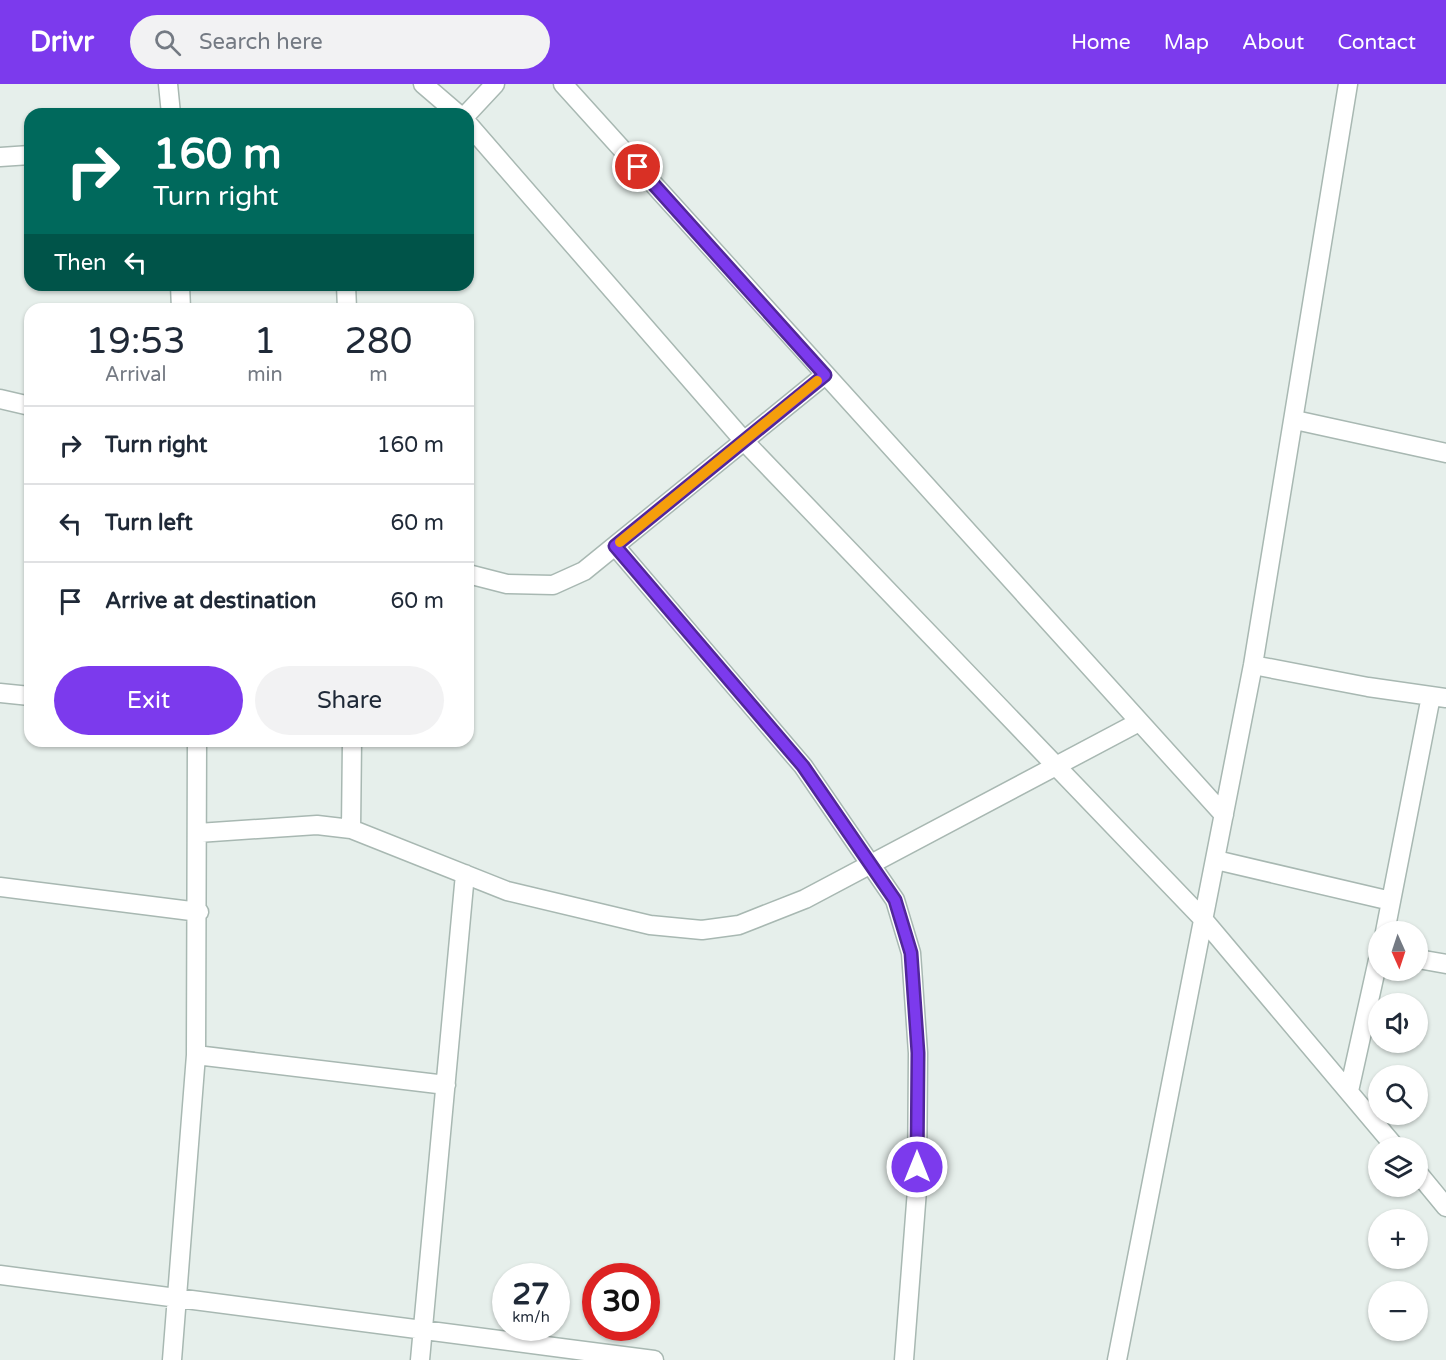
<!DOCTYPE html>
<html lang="en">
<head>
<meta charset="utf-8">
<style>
	:root { --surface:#fff; --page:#f2f2f3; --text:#1f2937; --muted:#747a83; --line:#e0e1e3; --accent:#7c3aed }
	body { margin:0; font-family:"Varela Round",sans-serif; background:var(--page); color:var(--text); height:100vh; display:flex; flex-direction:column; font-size:22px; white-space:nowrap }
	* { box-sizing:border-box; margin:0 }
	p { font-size:20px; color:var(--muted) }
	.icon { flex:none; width:33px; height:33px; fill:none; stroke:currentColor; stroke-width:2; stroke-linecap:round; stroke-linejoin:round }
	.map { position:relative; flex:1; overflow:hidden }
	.panel { position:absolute; left:24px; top:219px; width:450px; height:444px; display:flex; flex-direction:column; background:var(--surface); border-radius:18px; box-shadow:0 2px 4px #0004 }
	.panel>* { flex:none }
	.guide { position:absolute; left:24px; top:24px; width:450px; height:183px; border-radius:18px; box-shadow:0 2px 4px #0004; background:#00695c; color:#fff; overflow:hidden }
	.needle { width:39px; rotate:177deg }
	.controls { position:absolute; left:1368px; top:837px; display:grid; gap:12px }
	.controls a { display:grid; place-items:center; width:60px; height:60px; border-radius:50%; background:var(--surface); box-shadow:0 2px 4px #0004; font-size:30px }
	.speed { position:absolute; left:492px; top:1179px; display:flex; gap:12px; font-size:30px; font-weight:700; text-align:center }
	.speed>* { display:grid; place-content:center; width:78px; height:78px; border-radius:50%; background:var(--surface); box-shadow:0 2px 4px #0004; line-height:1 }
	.speed small { font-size:15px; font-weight:400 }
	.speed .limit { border:9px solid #d22; background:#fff; color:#111 }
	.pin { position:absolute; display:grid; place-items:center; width:51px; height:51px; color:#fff; margin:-26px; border:3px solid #fff; border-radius:50%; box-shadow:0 2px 6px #0007 }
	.me { position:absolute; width:66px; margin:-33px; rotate:0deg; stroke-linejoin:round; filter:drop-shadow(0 0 4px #0008) }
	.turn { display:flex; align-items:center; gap:21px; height:126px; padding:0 30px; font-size:27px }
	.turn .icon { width:78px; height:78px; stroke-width:2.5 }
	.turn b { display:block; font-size:42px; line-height:51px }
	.then { display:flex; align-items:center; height:57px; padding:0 30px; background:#0003; gap:12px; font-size:22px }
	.eta { display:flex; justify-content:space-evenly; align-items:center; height:102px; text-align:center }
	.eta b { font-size:36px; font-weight:600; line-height:42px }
	.cta { display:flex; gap:12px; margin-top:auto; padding:12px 30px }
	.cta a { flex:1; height:69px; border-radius:36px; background:var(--accent); color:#fff; font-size:24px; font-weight:600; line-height:69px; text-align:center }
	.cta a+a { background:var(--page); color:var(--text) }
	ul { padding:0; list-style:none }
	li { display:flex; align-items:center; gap:18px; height:78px; padding:0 30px; border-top:2px solid var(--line) }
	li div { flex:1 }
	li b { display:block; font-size:22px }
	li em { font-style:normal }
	header { display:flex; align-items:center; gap:36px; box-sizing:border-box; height:84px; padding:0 30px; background:var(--accent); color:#fff }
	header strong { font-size:28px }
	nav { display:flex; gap:33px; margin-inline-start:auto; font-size:21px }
	.search { width:420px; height:54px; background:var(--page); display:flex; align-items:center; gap:15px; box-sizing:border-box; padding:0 21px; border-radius:33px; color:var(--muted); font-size:22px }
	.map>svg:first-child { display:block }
</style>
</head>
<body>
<header>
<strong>Drivr</strong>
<div class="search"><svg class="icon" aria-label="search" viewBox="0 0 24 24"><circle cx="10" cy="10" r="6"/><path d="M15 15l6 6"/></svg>Search here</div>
<nav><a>Home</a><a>Map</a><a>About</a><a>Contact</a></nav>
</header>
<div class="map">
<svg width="1446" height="1276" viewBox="0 0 1446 1276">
	<rect width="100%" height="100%" fill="#e6efeb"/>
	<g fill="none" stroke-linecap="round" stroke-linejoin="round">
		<g stroke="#a8b8b2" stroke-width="21">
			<path id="street" d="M168,0L171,30
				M423,0L458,30
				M563,0L1224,731
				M467,30L495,0
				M468,40L744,357L1203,835L1396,1064
				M0,73L30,71
				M180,201L181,225
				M346,201L347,225
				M0,315L30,322
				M1295,336L1446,369
				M615,462L803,682L895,816L911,869L918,969L917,1106L904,1276
				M468,490L507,500L553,501L584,487L825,291
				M1253,581L1368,603L1446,614
				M0,609L30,612
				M351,745L352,657
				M198,749L317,741L351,745L507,807L650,841L702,846L739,841L805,815L1139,638
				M1216,776L1391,817
				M0,803L199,828
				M1385,848L1431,612
				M1418,875L1446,880
				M196,971L446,1001
				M1349,1007L1378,876
				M1418,1089L1446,1123
				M0,1191L654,1276
				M172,1276L196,971L197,657
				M420,1276L465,790
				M1117,1276L1253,581L1348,0"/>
		</g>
		<use href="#street" stroke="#fff" stroke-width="18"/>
	</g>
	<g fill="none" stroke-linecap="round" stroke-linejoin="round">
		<g stroke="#51269a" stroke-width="15">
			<path id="route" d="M638,83L825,291L615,462L803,682L895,816L911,869L918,969L917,1083"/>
		</g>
		<use href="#route" stroke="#7c3aed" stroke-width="10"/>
		<path stroke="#f59e0b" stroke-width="10" d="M620,458L817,297"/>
	</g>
</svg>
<div class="controls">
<a><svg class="needle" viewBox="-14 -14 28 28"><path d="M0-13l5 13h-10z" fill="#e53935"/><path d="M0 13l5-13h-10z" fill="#747a83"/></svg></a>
<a><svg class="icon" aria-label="sound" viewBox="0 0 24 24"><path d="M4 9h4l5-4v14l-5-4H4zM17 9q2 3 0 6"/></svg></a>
<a><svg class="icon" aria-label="search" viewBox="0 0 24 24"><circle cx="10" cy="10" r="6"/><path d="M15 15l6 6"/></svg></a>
<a><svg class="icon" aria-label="layers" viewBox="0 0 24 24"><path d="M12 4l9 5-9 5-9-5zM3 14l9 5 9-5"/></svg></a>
<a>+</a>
<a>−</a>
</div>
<div class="speed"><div>27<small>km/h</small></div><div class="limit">30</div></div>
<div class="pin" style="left:638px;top:83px;background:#d93025"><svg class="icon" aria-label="arrive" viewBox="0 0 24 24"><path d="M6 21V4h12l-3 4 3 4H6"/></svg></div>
<svg class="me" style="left:917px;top:1083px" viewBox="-20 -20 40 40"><circle r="17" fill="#7c3aed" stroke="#fff" stroke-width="3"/><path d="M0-11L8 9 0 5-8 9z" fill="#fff"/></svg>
<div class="guide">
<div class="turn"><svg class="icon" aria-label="right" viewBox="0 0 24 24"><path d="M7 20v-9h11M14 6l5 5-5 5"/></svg><div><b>160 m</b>Turn right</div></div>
<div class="then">Then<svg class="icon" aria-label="left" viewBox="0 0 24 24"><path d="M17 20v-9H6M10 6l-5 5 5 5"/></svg></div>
</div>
<section class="panel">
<div class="eta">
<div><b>19:53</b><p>Arrival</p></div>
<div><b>1</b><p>min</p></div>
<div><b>280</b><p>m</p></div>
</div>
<ul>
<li><svg class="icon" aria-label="right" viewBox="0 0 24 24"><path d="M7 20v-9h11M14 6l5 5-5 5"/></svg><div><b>Turn right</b></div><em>160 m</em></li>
<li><svg class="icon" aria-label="left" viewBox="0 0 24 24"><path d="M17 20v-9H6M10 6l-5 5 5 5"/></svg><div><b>Turn left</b></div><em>60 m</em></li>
<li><svg class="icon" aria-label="arrive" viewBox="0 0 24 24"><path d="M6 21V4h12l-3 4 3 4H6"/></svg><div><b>Arrive at destination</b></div><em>60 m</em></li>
</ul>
<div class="cta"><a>Exit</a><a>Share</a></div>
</section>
</div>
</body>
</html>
